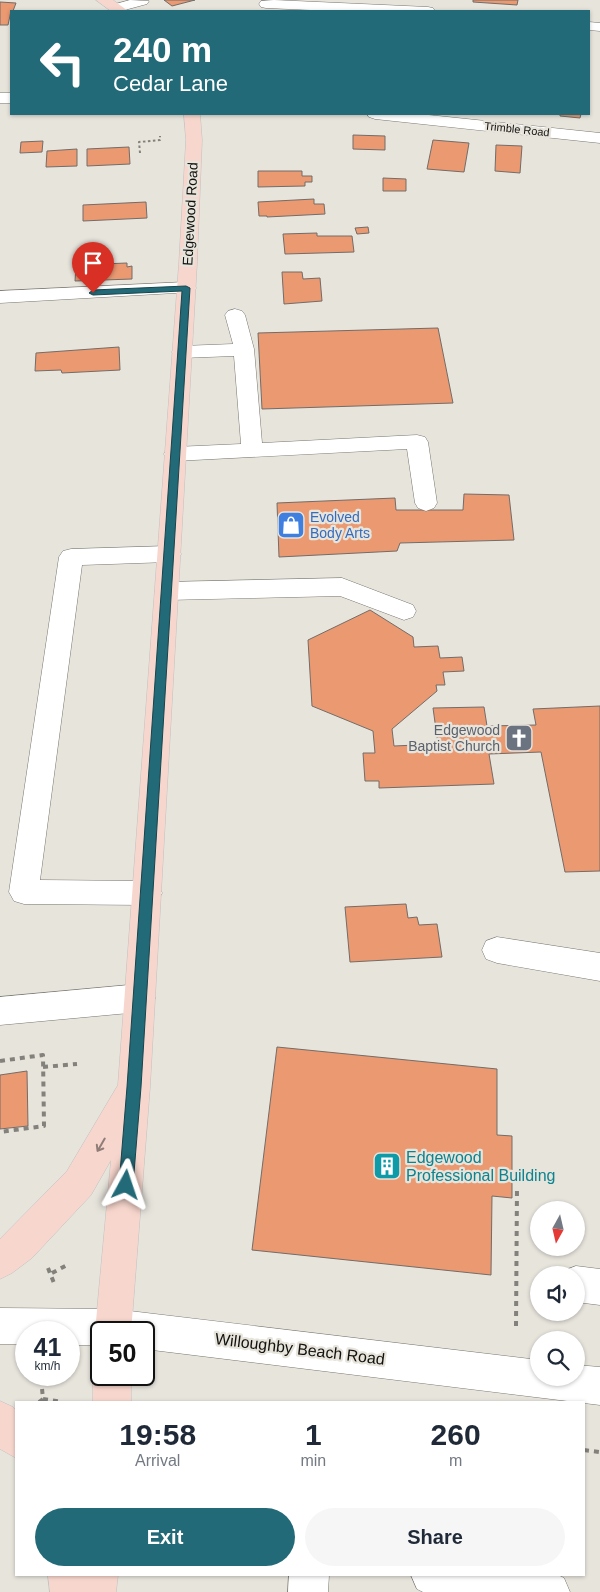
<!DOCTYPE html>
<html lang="en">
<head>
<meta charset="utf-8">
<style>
	:root { --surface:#fff; --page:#f6f6f7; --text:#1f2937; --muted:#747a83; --accent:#226a77 }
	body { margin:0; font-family:Arial,sans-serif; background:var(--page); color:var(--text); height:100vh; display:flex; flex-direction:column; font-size:19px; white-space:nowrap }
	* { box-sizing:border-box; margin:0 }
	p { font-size:16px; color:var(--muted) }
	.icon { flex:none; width:28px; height:28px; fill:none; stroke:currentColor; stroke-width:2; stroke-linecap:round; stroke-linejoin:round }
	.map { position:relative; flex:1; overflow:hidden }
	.sheet { position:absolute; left:15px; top:1401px; width:570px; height:175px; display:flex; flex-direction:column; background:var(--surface); border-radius:0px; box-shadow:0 1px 4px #0004 }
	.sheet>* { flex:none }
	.guide { position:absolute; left:10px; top:10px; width:580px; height:105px; border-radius:0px; box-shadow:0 1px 4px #0004; background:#226a77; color:#fff; overflow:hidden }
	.needle { width:32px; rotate:188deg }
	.fabs { position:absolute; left:530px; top:1201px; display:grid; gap:10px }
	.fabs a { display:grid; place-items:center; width:55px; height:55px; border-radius:50%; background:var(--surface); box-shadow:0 1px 4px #0004; font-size:25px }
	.speed { position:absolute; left:15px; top:1321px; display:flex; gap:10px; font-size:25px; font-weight:700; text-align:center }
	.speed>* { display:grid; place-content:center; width:65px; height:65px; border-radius:50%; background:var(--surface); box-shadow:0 1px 4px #0004; line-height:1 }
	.speed small { font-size:12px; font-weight:400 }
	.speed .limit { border:2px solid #111; border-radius:8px; background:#fff; color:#111 }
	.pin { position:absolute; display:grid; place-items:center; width:42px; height:42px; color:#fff; margin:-51px -21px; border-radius:50% 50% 50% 0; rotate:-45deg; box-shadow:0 0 5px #0007 }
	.pin .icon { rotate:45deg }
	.me { position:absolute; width:55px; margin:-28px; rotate:5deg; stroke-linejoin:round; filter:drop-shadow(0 0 4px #0008) }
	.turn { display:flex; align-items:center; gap:18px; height:105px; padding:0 20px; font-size:22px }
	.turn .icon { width:65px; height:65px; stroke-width:2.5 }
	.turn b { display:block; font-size:35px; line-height:42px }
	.eta { display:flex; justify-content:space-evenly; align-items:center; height:85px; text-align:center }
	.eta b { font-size:30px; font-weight:700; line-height:35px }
	.cta { display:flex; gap:10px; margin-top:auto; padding:10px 20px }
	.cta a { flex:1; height:58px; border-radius:30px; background:var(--accent); color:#fff; font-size:20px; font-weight:700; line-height:58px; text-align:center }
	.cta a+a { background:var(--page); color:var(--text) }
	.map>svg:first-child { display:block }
</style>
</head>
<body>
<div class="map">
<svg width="600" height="1592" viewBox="0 0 600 1592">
	<rect width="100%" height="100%" fill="#e7e4dc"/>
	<path fill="#ea9971" stroke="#736c68" d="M164,0H195L172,6Z
		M473,0H518L517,5L473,2Z
		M0,2L16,3L13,11H11L8,25H0Z
		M560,114H585H581L580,118L560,116Z
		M353,135L385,136V150L353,149Z
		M433,140L469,143L464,172L427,169Z
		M43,141L42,152L20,153L21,142Z
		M496,145L522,146L520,173L495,171Z
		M129,147L130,164L87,166V149Z
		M77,149V166L46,167L47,151Z
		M258,171H302V176H312V182H305V186L258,187Z
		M383,178L406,179V191H383Z
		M314,199V204H324L325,214L267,217V216H259L258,202Z
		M146,202L147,218L83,221V205Z
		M368,227L369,233L357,234L355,228Z
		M317,233V236H352L354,252L285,254L283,234Z
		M127,263V267L132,266V279L75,281L76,265Z
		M282,272H302L303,279L320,278L322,301L284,304Z
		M438,328L453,403L262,409L258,333Z
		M119,347L120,370L62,373L61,370L35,371L36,353Z
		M464,494L509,495L514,540L400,543L397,551L279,557L277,503L395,498L396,510H463Z
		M370,610L413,637L414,647L438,646L440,658L462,657L464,671L443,672L445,685H436L437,691L392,729L394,746L438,744L433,708L484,707L487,726L536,725L533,709L600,706V871L565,872L541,752L489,754L494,784L379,788V781H365L363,753H375L373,731L312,706L308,640Z
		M406,904L408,918L417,917L419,925L437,924L442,957L350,962L345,907Z
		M277,1047L497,1069V1135L512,1136V1198L492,1196L491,1275L252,1250Z
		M27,1071L28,1126L0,1129V1075Z"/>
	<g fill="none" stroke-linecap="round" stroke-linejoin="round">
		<g stroke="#797670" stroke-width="1">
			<path id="minor" d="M130,0L149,1L147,4L121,11H112L110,8L112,5Z
				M274,0L428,7L433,8L435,11H333L266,8L261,7L259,4L261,1Z
				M589,22L600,23V31L589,30Z
				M0,93H11V103H0Z
				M367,114H419L600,133V143L375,119L369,117Z
				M186,282L193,284L196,288L193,292L0,303V291Z
				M235,309L242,311L245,315L254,349L262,443L417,435L425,437L428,442L437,503L434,508L426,511L418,508L415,503L407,449L175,461L167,459L164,454L167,449L175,447L241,444L234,356L182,358L175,356L172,352L175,348L182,346L233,344L225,315L228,311Z
				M169,546L177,548L181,554L177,560L169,562L82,565L40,880L147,881L157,884L162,893L157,902L147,905L24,904L14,901L9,892L59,557L63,551L71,549Z
				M342,578L413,605L416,611L413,617L404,620L340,596L167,600L158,597L155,591L158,585L167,582Z
				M497,937L600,953V981L497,963L486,959L482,950L486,941Z
				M140,984L151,988L155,998L151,1008L140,1012L0,1025V997Z
				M576,1266L600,1269V1305L576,1302V1275H562L563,1271Z
				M0,1308L113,1309L539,1360V1378H576V1365L600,1367V1405L144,1349V1332H101V1345H69V1332H26V1344H0Z
				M289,1575H329L328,1592H288Z
				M411,1575H558L564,1578L570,1592H423L417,1589Z"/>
		</g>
		<g stroke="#c1c1c0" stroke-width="1">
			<path id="major" d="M96,0H113L128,11H111Z
				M184,114H200L202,140L197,263L150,1087L131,1332H101V1345L95,1332L111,1160L91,1195L32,1258L12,1273L0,1279V1239L67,1171L118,1085L179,263L186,140Z
				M101,1361V1375H131V1402H93V1375L99,1362Z
				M0,1401L13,1407L16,1410V1458L0,1449Z
				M48,1575H118L116,1592H50Z"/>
		</g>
		<path stroke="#83817b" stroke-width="2" stroke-dasharray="2.5 2.5" stroke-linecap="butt" d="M140,153L139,142L160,140V136"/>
		<path stroke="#83817b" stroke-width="4" stroke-dasharray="5 5" stroke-linecap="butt" d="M0,1061L43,1055L44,1126L0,1132
			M43,1067L77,1064
			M48,1268L54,1283
			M52,1273L69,1264
			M516,1326L517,1186
			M43,1399L62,1402
			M39,1402L43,1399L41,1378
			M584,1450L599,1452"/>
		<use href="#minor" fill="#fff" fill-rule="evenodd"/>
		<use href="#major" fill="#f7d6cd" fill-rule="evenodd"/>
	</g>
	<defs><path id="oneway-shaft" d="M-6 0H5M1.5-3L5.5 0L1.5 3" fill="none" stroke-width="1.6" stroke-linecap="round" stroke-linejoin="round" transform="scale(1.25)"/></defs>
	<use stroke="#907d77" href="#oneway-shaft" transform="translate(101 1145) rotate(120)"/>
	<path fill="#226a77" stroke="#16454d" d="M186,286L190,288L141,1087L133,1185L131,1190L126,1192L121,1190L119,1185L127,1087L182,291L93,295L89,293L93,290Z"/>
	<defs>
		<g id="shop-square" transform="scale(1.4375)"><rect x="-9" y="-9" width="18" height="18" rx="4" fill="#3f7fe0" stroke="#e7e4dc"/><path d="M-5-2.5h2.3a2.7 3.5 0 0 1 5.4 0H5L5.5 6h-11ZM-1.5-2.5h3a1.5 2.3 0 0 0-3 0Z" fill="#fff"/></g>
		<g id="church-square" transform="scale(1.4375)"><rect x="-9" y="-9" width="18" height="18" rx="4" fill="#6b7280" stroke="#e7e4dc"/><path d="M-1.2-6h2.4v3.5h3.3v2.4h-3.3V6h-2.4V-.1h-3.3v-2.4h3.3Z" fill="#fff"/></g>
		<g id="building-square" transform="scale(1.4375)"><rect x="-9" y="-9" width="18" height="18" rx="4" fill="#0f9aa8" stroke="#e7e4dc"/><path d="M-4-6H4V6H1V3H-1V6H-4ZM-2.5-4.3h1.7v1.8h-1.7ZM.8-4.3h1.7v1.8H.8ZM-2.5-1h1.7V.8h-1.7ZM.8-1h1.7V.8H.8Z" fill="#fff"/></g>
	</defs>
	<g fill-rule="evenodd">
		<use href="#shop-square" x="291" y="525"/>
		<use href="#church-square" x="519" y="738"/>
		<use href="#building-square" x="387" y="1166"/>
	</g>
	<g text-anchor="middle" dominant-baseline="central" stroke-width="4.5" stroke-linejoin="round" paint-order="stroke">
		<g font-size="11" fill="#11100d" stroke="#e7e4dc">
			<text transform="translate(517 129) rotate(6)">Trimble Road</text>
		</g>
		<g font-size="14" fill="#11100d" stroke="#e7e4dc">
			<text transform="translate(190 214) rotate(-87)">Edgewood Road</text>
		</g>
		<g font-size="14" fill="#366cbe" stroke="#e7e4dc" text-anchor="start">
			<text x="310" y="517">Evolved<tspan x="310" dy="16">Body Arts</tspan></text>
		</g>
		<g font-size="14" fill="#5b616d" stroke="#e7e4dc" text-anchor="end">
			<text x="500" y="730">Edgewood<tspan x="500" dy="16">Baptist Church</tspan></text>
		</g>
		<g font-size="16" fill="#0d838f" stroke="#e7e4dc" text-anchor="start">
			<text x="406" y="1157">Edgewood<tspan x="406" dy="18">Professional Building</tspan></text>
		</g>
		<g font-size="16" fill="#11100d" stroke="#e7e4dc">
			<text transform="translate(300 1349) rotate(7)">Willoughby Beach Road</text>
		</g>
	</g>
</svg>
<div class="fabs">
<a><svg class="needle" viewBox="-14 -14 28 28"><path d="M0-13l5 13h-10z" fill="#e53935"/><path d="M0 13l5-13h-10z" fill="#747a83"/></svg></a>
<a><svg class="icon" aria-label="sound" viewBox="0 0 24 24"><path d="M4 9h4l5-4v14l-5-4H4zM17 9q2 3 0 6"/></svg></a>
<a><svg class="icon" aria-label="search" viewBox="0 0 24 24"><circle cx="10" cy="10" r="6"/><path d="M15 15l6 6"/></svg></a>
</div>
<div class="speed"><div>41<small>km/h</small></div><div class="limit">50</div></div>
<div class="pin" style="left:93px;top:293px;background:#d93025"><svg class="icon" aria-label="arrive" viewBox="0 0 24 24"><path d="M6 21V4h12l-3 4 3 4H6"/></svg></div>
<svg class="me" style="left:126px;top:1185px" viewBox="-20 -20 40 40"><path d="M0-17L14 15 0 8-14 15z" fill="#226a77" stroke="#fff" stroke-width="4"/></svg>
<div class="guide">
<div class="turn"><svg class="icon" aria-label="left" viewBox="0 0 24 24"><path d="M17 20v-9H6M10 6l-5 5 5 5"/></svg><div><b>240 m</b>Cedar Lane</div></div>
</div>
<section class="sheet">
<div class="eta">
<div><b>19:58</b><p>Arrival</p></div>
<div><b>1</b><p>min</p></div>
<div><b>260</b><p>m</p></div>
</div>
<div class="cta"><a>Exit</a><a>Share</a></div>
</section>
</div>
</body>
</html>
